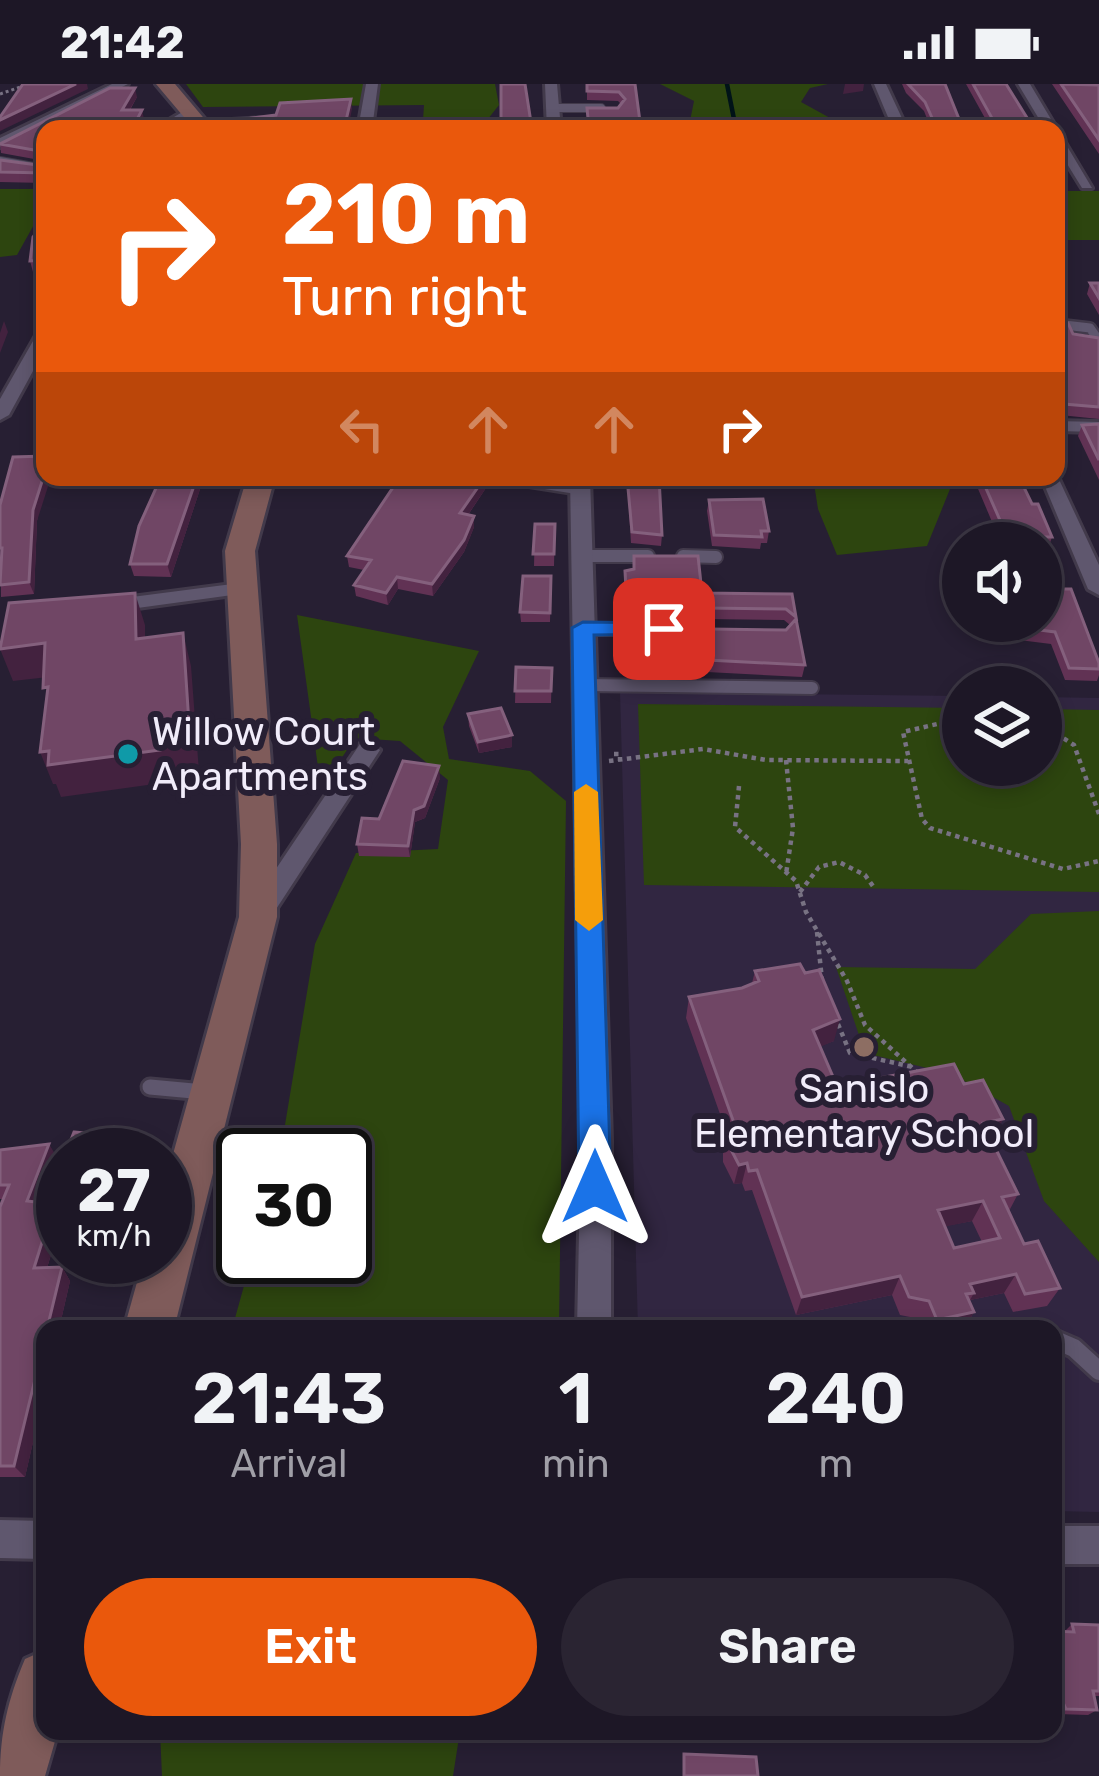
<!DOCTYPE html>
<html lang="en">
<head>
<meta charset="utf-8">
<style>
	:root { --surface:#1d1726; --page:#2a2432; --text:#f1f3f6; --muted:#a09fa7; --line:#3b3643; --accent:#ea580c }
	body { margin:0; font-family:Rubik,sans-serif; background:var(--page); color:var(--text); height:100vh; display:flex; flex-direction:column; font-size:45px; white-space:nowrap }
	* { box-sizing:border-box; margin:0 }
	p { font-size:39px; color:var(--muted) }
	.icon { flex:none; width:66px; height:66px; fill:none; stroke:currentColor; stroke-width:2; stroke-linecap:round; stroke-linejoin:round }
	.map { position:relative; flex:1; overflow:hidden }
	.side { position:absolute; left:36px; top:1236px; width:1026px; height:420px; display:flex; flex-direction:column; background:var(--surface); border-radius:24px; box-shadow:0 6px 18px #0003,0 0 0 3px var(--line) }
	.side>* { flex:none }
	.guide { position:absolute; left:36px; top:36px; width:1029px; height:366px; border-radius:24px; box-shadow:0 6px 18px #0003,0 0 0 3px var(--line); background:#ea580c; color:#fff; overflow:hidden }
	.controls { position:absolute; left:942px; top:438px; display:grid; gap:24px }
	.controls a { display:grid; place-items:center; width:120px; height:120px; border-radius:50%; background:var(--surface); box-shadow:0 6px 18px #0003,0 0 0 3px var(--line); font-size:60px }
	.speed { position:absolute; left:36px; top:1044px; display:flex; gap:24px; font-size:60px; font-weight:700; text-align:center }
	.speed>* { display:grid; place-content:center; width:156px; height:156px; border-radius:50%; background:var(--surface); box-shadow:0 6px 18px #0003,0 0 0 3px var(--line); line-height:1 }
	.speed small { font-size:30px; font-weight:400 }
	.speed .limit { border:6px solid #111; border-radius:18px; background:#fff; color:#111 }
	.pin { position:absolute; display:grid; place-items:center; width:102px; height:102px; color:#fff; margin:-51px; border-radius:24px; box-shadow:0 6px 18px #0006 }
	.me { position:absolute; width:132px; margin:-66px; rotate:0deg; stroke-linejoin:round; filter:drop-shadow(0 0 9px #0008) }
	.turn { display:flex; align-items:center; gap:42px; height:252px; padding:0 48px; font-size:54px }
	.turn .icon { width:156px; height:156px; stroke-width:2.5 }
	.turn b { display:block; font-size:84px; line-height:102px }
	.lanes { display:flex; align-items:center; height:114px; padding:0 48px; background:#0003; justify-content:center; gap:60px; direction:ltr }
	.lanes .off { opacity:.35 }
	.eta { display:flex; justify-content:space-evenly; align-items:center; height:204px; text-align:center }
	.eta b { font-size:72px; font-weight:600; line-height:84px }
	.cta { display:flex; gap:24px; margin-top:auto; padding:24px 48px }
	.cta a { flex:1; height:138px; border-radius:72px; background:var(--accent); color:#fff; font-size:48px; font-weight:600; line-height:138px; text-align:center }
	.cta a+a { background:var(--page); color:var(--text) }
	.status { display:flex; justify-content:space-between; align-items:center; height:84px; padding:0 60px; background:var(--surface); direction:ltr }
	.status svg { height:33px; fill:currentColor }
	.map>svg:first-child { display:block }
</style>
</head>
<body>
<div class="status"><b>21:42</b><svg viewBox="0 0 49 12"><path d="M0 12V9h3v3zM5 12V6h3v6zM10 12V3h3v9zM15 12V0h3v12zM26 1h20v11H26zM47 4h2v5h-2z"/></svg></div>
<div class="map">
<svg width="1099" height="1692" viewBox="0 0 1099 1692">
	<rect width="100%" height="100%" fill="#271f33"/>
	<path fill="#312641" d="M620,608L963,612V681H1041V613L1099,614V1428L1053,1427V1245H638Z"/>
	<path fill="#2d450f" d="M186,0H495L499,21L480,45H404L423,36L424,21L203,23Z
		M660,0H828L810,4L801,18L841,40L834,45H681L690,37L694,17Z
		M0,105H45V121L17,171L0,173Z
		M1056,107H1099V156H1058Z
		M813,393H943L950,405L927,462L837,471L818,425Z
		M297,531L479,567L443,643L449,675L530,687L566,717L559,1245H232L252,1173H345V1071H280L315,860L356,769L438,765L448,696L400,657L355,654L321,705Z
		M638,620L963,624V681H1041V625L1099,626V808L644,801Z
		M1099,827V1178L1044,1117L1009,1022L952,990L865,969L836,883L975,885L1031,830Z
		M160,1647H460L453,1692H162Z"/>
	<g fill="none" stroke-linecap="round" stroke-linejoin="round">
		<path stroke="#001318" stroke-width="4.5" d="M727,0L736,45"/>
		<g stroke="#423a4b" stroke-width="10">
			<path id="service-far4" d="M552,24H601
				M199,40L265,36
				M0,77L45,85"/>
		</g>
		<g stroke="#423a4b" stroke-width="14">
			<path id="service-far3" d="M1056,240L1090,244L1099,257
				M503,394L580,406"/>
		</g>
		<g stroke="#423a4b" stroke-width="16">
			<path id="service-far2" d="M582,472H648
				M683,472L716,473
				M583,545H650
				M584,601L812,604"/>
		</g>
		<g stroke="#423a4b" stroke-width="21">
			<path id="service-far1" d="M150,1003L204,1008"/>
		</g>
		<g stroke="#423a4b" stroke-width="24">
			<path id="service" d="M1053,1255L1074,1264L1099,1287"/>
		</g>
		<g stroke="#423a4b" stroke-width="6">
			<path id="minor" d="M112,0H128L0,63V54Z
				M366,0H378L372,45H358Z
				M545,0H557L561,45H547Z
				M874,0H886L907,45H893Z
				M1018,0H1030L1092,104H1082L1056,62V45H1045Z
				M184,27L195,30L171,45H154Z
				M45,245V265L9,331L0,336V315L37,250Z
				M1056,337L1099,338V348L1056,347Z
				M1056,389L1099,481V511L1088,505L1041,393H1056Z
				M570,393H590L611,1056V1245H577L581,1056Z
				M240,499L247,501V509L101,529L90,523L101,517Z
				M368,658L380,666L267,839H249L245,832L249,825L360,660Z
				M0,1436L45,1437V1475L0,1474Z
				M1053,1442H1099V1480H1053Z"/>
		</g>
		<g stroke="#423a4b" stroke-width="6">
			<path id="secondary" d="M156,0H175L213,45H194Z
				M247,393H275L255,467L277,760V833L174,1245H124L144,1173H165V1099L239,833L241,760L225,467Z
				M45,1566V1647H58L45,1692H0C0,1649 8,1615 25,1575Z"/>
		</g>
		<path stroke="#787283" stroke-width="3" stroke-dasharray="3 3" stroke-linecap="butt" d="M0,10L23,2"/>
		<path stroke="#787283" stroke-width="4.5" stroke-dasharray="4.5 4.5" stroke-linecap="butt" d="M963,634L903,648L922,735L930,744L1063,785L1099,777
			M1041,640L1074,661L1099,730
			M614,670H620V677
			M786,676L793,744L786,790
			M609,677L703,665L766,676L908,677
			M739,702L735,743L796,797L806,828L847,897L865,941L920,991
			M800,808L819,783L839,778L865,791L875,805
			M817,848L822,896
			M838,940L850,969L913,983"/>
		<use href="#service-far4" stroke="#5f576e" stroke-width="8"/>
		<use href="#service-far3" stroke="#5f576e" stroke-width="9"/>
		<use href="#service-far2" stroke="#5f576e" stroke-width="12"/>
		<use href="#service-far1" stroke="#5f576e" stroke-width="15"/>
		<use href="#service" stroke="#5f576e" stroke-width="18"/>
		<use href="#minor" fill="#5f576e" fill-rule="evenodd"/>
		<use href="#secondary" fill="#7f5b5a" fill-rule="evenodd"/>
	</g>
	<path fill="#613254" fill-rule="evenodd" d="M587,0H635L641,45H588L587,24H618L621,20L618,17L587,16Z
		M902,0H945L963,45H931L924,27L906,9Z
		M966,0H1006L1034,45H991Z
		M1052,0L1099,1V70Z
		M137,13L130,26L144,35L139,45H45V77L1,69L0,59Z
		M0,76L45,82V99L0,98Z
		M1056,81L1064,93L1061,103H1056Z
		M45,137V187L33,188L30,177Z
		M1090,199H1099V231L1087,210Z
		M1056,236L1073,250L1099,254V335L1060,331L1056,322Z
		M1099,340V396L1078,352L1082,341Z
		M45,351V393L37,437L34,510L1,513L0,421L39,372L37,367Z
		M155,393H204L171,493L134,492L130,480L159,398H156Z
		M400,393H490V398L468,431L474,443L464,468L433,512L398,505L388,521L356,512L354,501L364,486L349,483L347,472Z
		M627,393L662,451L661,462L631,459Z
		M973,393H1019L1032,420L1052,453L1048,465L1063,505L1099,579V591L1097,597L1065,596L1051,560L1019,556L1015,537H1041V459H1001Z
		M709,416L769,447L767,459H761L760,465L712,462L707,427Z
		M535,440H555L554,482H534Z
		M634,472L702,509L792,510L805,581L802,593L707,588L705,575L669,574L668,587H638L636,544L786,546L790,541L784,536L626,534L625,487L633,485Z
		M551,492L550,538H521L520,528Z
		M516,583L552,584L551,619H515Z
		M468,630L512,651V663L479,669L469,642Z
		M440,694L425,734L415,738L410,773L359,772L357,760L379,735Z
		M755,887L834,957L820,962L837,1002L964,1000L1003,1035L992,1056L1018,1110L1009,1127L1024,1160L1060,1204L1047,1222L1013,1228L1004,1209L970,1216L974,1228L964,1245H924L920,1235L900,1231L892,1211L796,1231L752,1106L745,1107L742,1099L734,1100L723,1078V1061L726,1047L686,934L689,913L742,904L752,899ZM972,1137L982,1158L954,1164L945,1142Z
		M0,1066L58,1075L41,1119L62,1134L47,1184L62,1183L70,1197L25,1393H0V1123L3,1115H0Z
		M1072,1540L1099,1541V1612H1094L1097,1626L1088,1631L1058,1630L1053,1619V1547H1065Z
		M533,1647H566V1653L533,1651Z"/>
	<path fill="#43223f" d="M76,0H87L88,5L0,47V36Z
		M845,0H864L863,7L843,10Z
		M135,4L137,13L124,35L122,26Z
		M351,15L352,25L348,45H344Z
		M142,26L144,35L139,45H132Z
		M4,237L8,248L0,269V249Z
		M45,388V393H51L37,437L34,510L29,498L33,426Z
		M197,393H204L171,493L167,480Z
		M485,393H490V398L461,441L460,429Z
		M474,432V443L464,468L433,512L432,500Z
		M397,493L398,505L388,521L386,509Z
		M135,509L145,541V588L136,555Z
		M183,549L191,582L199,688L169,692V698L61,713L56,700H53L40,668L159,659Z
		M45,559L57,592L13,597L0,565Z
		M512,651V663L479,669L478,658Z
		M439,682L440,694L425,734L415,738L410,773L408,762L414,726Z
		M840,935L834,957L808,968L813,946Z
		M1003,1035L993,1056L973,1059L983,1039Z
		M109,1051L115,1061L111,1071H102Z
		M49,1060L58,1075L36,1131L27,1117Z
		M747,1079L742,1099L734,1100L739,1081Z
		M983,1117L972,1137L929,1146L938,1126Z
		M54,1120L62,1134L43,1197L34,1184Z
		M62,1183L70,1197L59,1245H47Z
		M1016,1190L1004,1209L970,1216L974,1209L970,1200Z
		M900,1192L892,1211L796,1231L802,1213Z
		M974,1228L964,1245H932L937,1236Z
		M45,1254V1306L25,1393L14,1382Z"/>
	<path fill="#704665" stroke="#84607d" stroke-width="3" fill-rule="evenodd" d="M23,0H76L0,36V33Z
		M501,0H525L532,45H501Z
		M587,0H635L641,45H589L587,24H618L625,15L619,8L587,7Z
		M908,0H945L963,45H937L925,18Z
		M973,0H1006L1034,45H998Z
		M1061,0L1099,1V56Z
		M110,4H135L122,26H142L132,45H45V68L0,60Z
		M351,15L344,45H249L251,34L276,31L280,19Z
		M878,37L881,45H858L855,38Z
		M0,76L45,82V89L0,88Z
		M1056,81L1064,93H1056Z
		M45,137V176L30,177L33,153Z
		M1090,199H1099V214Z
		M1056,236L1068,239L1073,250L1099,254V323L1064,320L1056,303Z
		M1099,340V376L1082,341Z
		M45,351V367H37Z
		M45,372V388L33,426L29,498L0,501L2,464H0V421L13,373Z
		M161,393H197L167,480H130L139,442Z
		M400,393H485L460,429L474,432L464,456L432,500L397,493L386,509L354,501L371,476L347,472Z
		M627,393H659L662,451L632,448Z
		M981,393H1019L1032,420H1038L1052,453H1043L1063,505H1071L1099,579V585L1069,584L1055,548L1023,544L1021,537H1041V459H1010Z
		M763,415L769,447H761L762,453L714,451L709,416Z
		M535,440H555L554,470H533Z
		M634,472H698L702,509L792,510L796,533L786,525L627,523L625,487L634,485Z
		M523,492H551L550,529L520,528Z
		M135,509L136,555L183,549L190,655L159,659L160,666L48,681L49,667L40,668L48,603L43,604L45,559L0,565L9,519Z
		M796,535L805,581L708,576L707,563L668,562L669,575H639L636,544L786,546Z
		M516,583L552,584L551,607H515Z
		M501,624L512,651L478,658L468,630Z
		M403,677L439,682L424,722L414,726L408,762L357,760L362,734L379,735Z
		M800,880L805,889L819,886L840,935L813,946L837,1002L954,980L964,1000L983,996L1003,1035L983,1039L1018,1110L1002,1113L1024,1160L1038,1157L1060,1204L1025,1210L1016,1190L970,1200L974,1209L966,1210L974,1228L937,1236L929,1217L909,1213L900,1192L802,1213L757,1086L749,1087L747,1079L739,1081L727,1058V1041L734,1039L689,913L742,904L759,897L755,887ZM983,1117L1000,1154L954,1164L938,1126Z
		M74,1048L109,1051L102,1071H65Z
		M49,1060L27,1117L54,1120L34,1184L62,1183L47,1245H45V1254L14,1382H0V1123L9,1101H0V1066Z
		M1072,1540L1099,1541V1607H1093L1097,1626L1066,1625L1057,1605H1053V1547L1074,1548Z
		M684,1670L756,1673L758,1692H684Z"/>
	<path fill="#1a73e8" stroke="#114b97" stroke-width="3" d="M664,539L671,541V550L594,551L611,1103L606,1113L595,1118L584,1113L579,1103L572,544L583,538Z"/>
	<path fill="#f59e0b" d="M586,700L598,708L603,836L589,847L575,836L574,708Z"/>
	<circle fill="#0f9aa8" stroke="#271f33" stroke-width="4.5" cx="128" cy="670" r="12"/>
	<circle fill="#8d6e63" stroke="#271f33" stroke-width="4.5" cx="864" cy="963" r="12"/>
	<g text-anchor="middle" dominant-baseline="central" stroke-width="12" stroke-linejoin="round" paint-order="stroke">
		<g font-size="39" fill="#f1ecfa" stroke="#271f33" text-anchor="start">
			<text x="152" y="648">Willow Court<tspan x="152" dy="45">Apartments</tspan></text>
			<text x="864" y="1005" text-anchor="middle">Sanislo<tspan x="864" dy="45">Elementary School</tspan></text>
		</g>
	</g>
</svg>
<div class="controls">
<a><svg class="icon" aria-label="sound" viewBox="0 0 24 24"><path d="M4 9h4l5-4v14l-5-4H4zM17 9q2 3 0 6"/></svg></a>
<a><svg class="icon" aria-label="layers" viewBox="0 0 24 24"><path d="M12 4l9 5-9 5-9-5zM3 14l9 5 9-5"/></svg></a>
</div>
<div class="speed"><div>27<small>km/h</small></div><div class="limit">30</div></div>
<div class="pin" style="left:664px;top:545px;background:#d93025"><svg class="icon" aria-label="arrive" viewBox="0 0 24 24"><path d="M6 21V4h12l-3 4 3 4H6"/></svg></div>
<svg class="me" style="left:595px;top:1103px" viewBox="-20 -20 40 40"><path d="M0-17L14 15 0 8-14 15z" fill="#1a73e8" stroke="#fff" stroke-width="4"/></svg>
<div class="guide">
<div class="turn"><svg class="icon" aria-label="right" viewBox="0 0 24 24"><path d="M7 20v-9h11M14 6l5 5-5 5"/></svg><div><b>210 m</b>Turn right</div></div>
<div class="lanes"><svg class="icon off" aria-label="left" viewBox="0 0 24 24"><path d="M17 20v-9H6M10 6l-5 5 5 5"/></svg><svg class="icon off" aria-label="ahead" viewBox="0 0 24 24"><path d="M12 20V5M6 11l6-6 6 6"/></svg><svg class="icon off" aria-label="ahead" viewBox="0 0 24 24"><path d="M12 20V5M6 11l6-6 6 6"/></svg><svg class="icon" aria-label="right" viewBox="0 0 24 24"><path d="M7 20v-9h11M14 6l5 5-5 5"/></svg></div>
</div>
<section class="side">
<div class="eta">
<div><b>21:43</b><p>Arrival</p></div>
<div><b>1</b><p>min</p></div>
<div><b>240</b><p>m</p></div>
</div>
<div class="cta"><a>Exit</a><a>Share</a></div>
</section>
</div>
</body>
</html>
